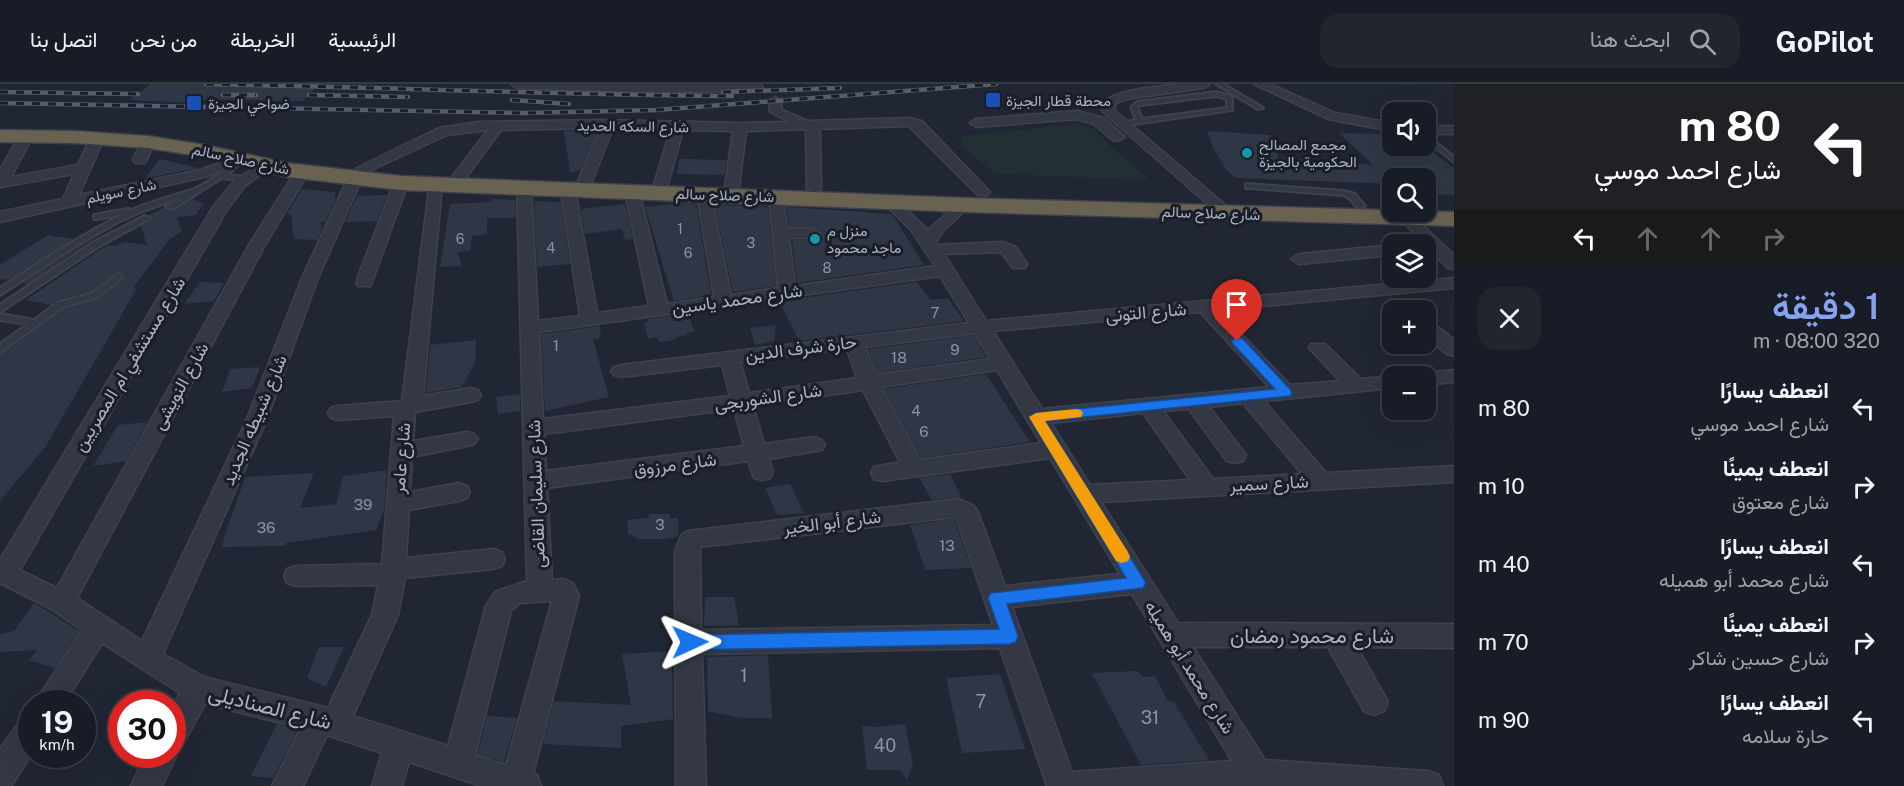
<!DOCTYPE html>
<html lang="ar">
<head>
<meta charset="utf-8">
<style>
	:root { --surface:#181c26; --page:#21252e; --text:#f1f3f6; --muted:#9fa1a7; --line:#363a43; --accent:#85a3ee }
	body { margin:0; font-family:"Public Sans",Vazirmatn,sans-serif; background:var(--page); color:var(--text); direction:rtl; height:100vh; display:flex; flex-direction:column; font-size:22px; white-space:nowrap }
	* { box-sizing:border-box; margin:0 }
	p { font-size:20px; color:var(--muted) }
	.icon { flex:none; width:33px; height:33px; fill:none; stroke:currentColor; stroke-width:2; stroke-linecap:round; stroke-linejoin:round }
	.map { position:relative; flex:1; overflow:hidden; direction:ltr }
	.details { display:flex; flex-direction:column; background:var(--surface); width:450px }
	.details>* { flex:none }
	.top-card { background:#202124; color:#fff; overflow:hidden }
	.tools { position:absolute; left:1382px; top:18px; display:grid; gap:12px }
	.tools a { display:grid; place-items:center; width:54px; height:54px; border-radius:12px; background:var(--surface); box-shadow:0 6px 24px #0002,0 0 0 2px var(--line); font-size:30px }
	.speed { position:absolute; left:18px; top:606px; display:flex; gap:12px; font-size:30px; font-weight:700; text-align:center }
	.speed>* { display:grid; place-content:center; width:78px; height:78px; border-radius:50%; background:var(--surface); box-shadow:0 6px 24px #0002,0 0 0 2px var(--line); line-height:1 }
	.speed small { font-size:15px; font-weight:400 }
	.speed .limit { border:9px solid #d22; background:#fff; color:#111 }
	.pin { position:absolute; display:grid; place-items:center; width:51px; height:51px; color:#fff; margin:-62px -26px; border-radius:50% 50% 50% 0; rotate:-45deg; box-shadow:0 0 6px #0007 }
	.pin .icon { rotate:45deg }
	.me { position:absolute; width:66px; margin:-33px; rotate:89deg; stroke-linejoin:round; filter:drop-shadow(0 0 4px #0008) }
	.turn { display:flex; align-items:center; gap:21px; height:126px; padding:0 24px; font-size:27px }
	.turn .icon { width:78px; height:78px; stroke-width:2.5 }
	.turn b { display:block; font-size:42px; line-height:51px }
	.lanes { display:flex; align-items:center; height:57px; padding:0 24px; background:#0003; justify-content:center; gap:30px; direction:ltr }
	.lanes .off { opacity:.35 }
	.round { display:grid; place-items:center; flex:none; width:63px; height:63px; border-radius:18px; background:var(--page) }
	.headline { display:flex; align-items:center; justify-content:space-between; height:102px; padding:0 24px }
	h1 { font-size:36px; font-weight:600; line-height:45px; color:var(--accent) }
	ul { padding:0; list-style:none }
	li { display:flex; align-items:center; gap:18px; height:78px; padding:0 24px }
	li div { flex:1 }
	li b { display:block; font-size:22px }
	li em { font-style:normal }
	header { display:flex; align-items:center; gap:36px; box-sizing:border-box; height:84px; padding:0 30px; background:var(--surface); border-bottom:2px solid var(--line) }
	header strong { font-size:28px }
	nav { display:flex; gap:33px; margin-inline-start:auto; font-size:21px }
	.search { width:420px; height:54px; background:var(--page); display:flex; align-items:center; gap:15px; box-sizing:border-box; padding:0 21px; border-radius:18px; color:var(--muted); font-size:22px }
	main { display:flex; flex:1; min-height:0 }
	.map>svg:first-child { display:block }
</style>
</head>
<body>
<header>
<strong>GoPilot</strong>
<div class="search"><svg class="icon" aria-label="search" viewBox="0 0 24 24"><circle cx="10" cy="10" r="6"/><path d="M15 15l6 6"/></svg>ابحث هنا</div>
<nav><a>الرئيسية</a><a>الخريطة</a><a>من نحن</a><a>اتصل بنا</a></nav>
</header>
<main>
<section class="details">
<div class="top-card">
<div class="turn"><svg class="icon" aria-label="left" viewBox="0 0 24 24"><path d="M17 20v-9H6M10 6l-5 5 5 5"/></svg><div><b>80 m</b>شارع احمد موسي</div></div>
<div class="lanes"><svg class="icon" aria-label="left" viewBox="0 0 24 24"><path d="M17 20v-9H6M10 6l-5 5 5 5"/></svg><svg class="icon off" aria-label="ahead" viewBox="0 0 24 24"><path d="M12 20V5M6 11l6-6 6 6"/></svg><svg class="icon off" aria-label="ahead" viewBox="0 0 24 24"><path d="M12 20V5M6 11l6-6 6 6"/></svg><svg class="icon off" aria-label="right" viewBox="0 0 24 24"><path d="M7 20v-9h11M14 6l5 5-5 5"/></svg></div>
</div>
<div class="headline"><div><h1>1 دقيقة</h1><p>320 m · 08:00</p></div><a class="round"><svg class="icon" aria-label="close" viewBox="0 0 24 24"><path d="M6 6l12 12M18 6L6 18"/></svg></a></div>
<ul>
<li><svg class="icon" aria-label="left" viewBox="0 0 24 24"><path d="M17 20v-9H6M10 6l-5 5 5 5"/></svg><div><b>انعطف يسارًا</b><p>شارع احمد موسي</p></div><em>80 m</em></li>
<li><svg class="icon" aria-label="right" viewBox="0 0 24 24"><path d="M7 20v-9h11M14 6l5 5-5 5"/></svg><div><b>انعطف يمينًا</b><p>شارع معتوق</p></div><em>10 m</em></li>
<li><svg class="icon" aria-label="left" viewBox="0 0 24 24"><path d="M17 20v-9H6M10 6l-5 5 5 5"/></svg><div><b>انعطف يسارًا</b><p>شارع محمد أبو هميله</p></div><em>40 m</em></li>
<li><svg class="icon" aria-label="right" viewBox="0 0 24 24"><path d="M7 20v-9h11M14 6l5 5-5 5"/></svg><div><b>انعطف يمينًا</b><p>شارع حسين شاكر</p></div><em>70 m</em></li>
<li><svg class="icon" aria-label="left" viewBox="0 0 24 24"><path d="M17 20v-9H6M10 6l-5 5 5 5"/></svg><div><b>انعطف يسارًا</b><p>حارة سلامه</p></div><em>90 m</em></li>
</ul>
</section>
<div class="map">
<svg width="1454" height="702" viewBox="0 0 1454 702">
	<rect width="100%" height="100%" fill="#202633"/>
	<path fill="#223034" d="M1078,40L1096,46L1112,64L1150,96L995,90L962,62L961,52Z"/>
	<path fill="#2f3747" d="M151,0H319L303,17H292L289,19H263L266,16H196L193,19L130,16Z
		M597,46L580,87L570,88L564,47Z
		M1207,47L1270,51L1279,73L1373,81L1339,49L1392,50V62H1426L1454,85V111L1425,110V94H1392V100L1237,94L1227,87L1213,64Z
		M159,75L199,84L146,94Z
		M679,75L727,76L724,91L677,90Z
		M302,105L336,108L334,113H337L325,138H320L322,145L317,156L294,155L291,130H287Z
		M387,111L377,137L345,138L357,112Z
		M193,115L203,120L196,131L177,133L182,147L168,157L132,205L137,204L46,362L0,417V270L64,225L99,215L122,197L124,192L117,188L91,207L56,217L51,221L26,216L107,161L116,162L124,158L147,161L141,142L153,135L150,131L164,124L174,127Z
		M492,115L515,116L516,134H487V150L472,152L470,167L458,168L462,182L440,183L450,120L492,118Z
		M534,117L561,118L570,180L537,183Z
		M683,119L696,120L711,211L674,217L645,123Z
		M625,120L633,155L625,156L622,145L585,150L581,125Z
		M715,121L768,123L776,202L733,208Z
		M787,123L892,130L924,181L797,199L792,156H812L822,148L812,142H789Z
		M48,151L73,155L8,196L0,195V181Z
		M88,158L28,200L23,199L72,167Z
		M200,198L224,199L214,217L184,220Z
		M917,198L931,216L948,214L964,237L799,257L779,217Z
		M688,229L694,248L686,249V251L676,253V255L669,257L660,258L656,253L648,255L644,239L649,237L648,235Z
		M776,241L774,257L755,261L750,244Z
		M600,242L601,254L593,255L609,313L545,327L541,250Z
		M974,251L986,273L877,289L868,265Z
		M476,256L475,279L462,303L426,309L430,261Z
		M260,283L252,304L222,308L230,285Z
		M986,290L1030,358L921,374L884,305Z
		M520,310V327L498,330L496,313Z
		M147,338L126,377L93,382L118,341Z
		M387,386L384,426L376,446L286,459L285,462L221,463L245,393L314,389L300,424L336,420L343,392Z
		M950,390L961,413L932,416L919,394Z
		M790,400L804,429L777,431L765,404Z
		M650,430H670V434H678V452L666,455H638L628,449L627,436L648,434Z
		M954,435L971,484L925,486L910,441Z
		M705,513H734L739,541L704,542Z
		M34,519L79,547L55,584L29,576L37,566L0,568V550L14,547Z
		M319,563H344L326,603L307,594Z
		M672,567L673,635L621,642V664L543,660L554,617L631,621L622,570Z
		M768,571L772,634H741L708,627L707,573Z
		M1137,587L1144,593L1155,592L1167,616L1174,618L1209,676L1141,681L1092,589Z
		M1000,590L1025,665L962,669L946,594Z
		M487,632L517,634L504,678L478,670Z
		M277,640L298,646L273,694L251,692Z
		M905,640L913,680L907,696L900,686H867L862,642L877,643Z"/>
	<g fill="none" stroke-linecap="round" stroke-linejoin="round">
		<g stroke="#3d424d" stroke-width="4">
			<path id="lane" d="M1216,0H1223L1263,24L1258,25Z
				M1216,8L1232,13V26L1120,42L1117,40L1136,36L1131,23L1137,18ZM1216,12L1227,15V24L1142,35L1137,23L1141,21Z
				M1425,50L1454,73V78L1425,55Z
				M238,75L243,76L227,91L247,93V97L221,94L173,125L166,123L182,113L143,127L118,138L71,165L0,211V204C40,178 80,151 124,130L97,135H94V131L128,125L131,126C152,117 174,112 194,105C209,99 226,85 238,75Z
				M1246,100L1344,107L1355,110L1365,122L1358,124L1349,114L1343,111L1249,104H1246Z
				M144,132L151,134L98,163L0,228V221L92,159Z
				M118,190L122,193L121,195L98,213L63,223L0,268V260L28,240L0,236V230L34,236L57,219L92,209Z"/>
		</g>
		<g stroke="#3d424d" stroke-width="3">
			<path id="street" d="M511,0H759L763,3L757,7L638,8L517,4Z
				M1180,0H1210L1204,4L1126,15L1116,19L1114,26L1231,126L1234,129L1231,132H1221L1102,27V20C1115,4 1160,3 1180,0Z
				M1254,0H1270L1335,29L1392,39V47L1328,35Z
				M775,13L781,17L782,26L808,37L910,34L922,37L990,108L988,111H978L909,42L817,45L820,48L821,105L814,109L807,105L806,48L804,45L746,47L739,103L732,107L725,103L733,47L683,46L668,100L661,104L654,100L671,45L613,44L592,97L585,101L578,97L600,44L501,46L464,96L459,97L452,93L488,46L447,51L367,88L362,89L355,85L439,44L478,38L608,36L740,39L789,38L770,28L769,17Z
				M1077,27L1104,34L1125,53L1118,57L1113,56L1094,40L1077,35L976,43L970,39L976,35Z
				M1425,42H1454V50H1425Z
				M26,48L33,52L11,93L78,81L92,51H102L104,54L79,111L200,86L240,72L247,76L245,79L204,93L0,138V128L63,115L74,90L0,103V86L19,52Z
				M148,54L155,58L145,79H135L133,76L141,58Z
				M265,78L272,82L245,102L228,124L20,486L57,504L249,161L297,85H307L309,88L265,161L77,514L142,557L247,335L302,194L348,94L355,90L360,91L362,94L318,194L267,335L163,570L204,593L328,624L372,531L378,501L296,502L287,499L284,492L287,485L296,482L382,480L394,332L338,336L331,334L328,329L331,324L338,322L402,317L430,98H440L442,101L423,312L471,304L478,306L481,311L478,316L471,318L415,328L413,357L467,348L474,350L478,355L474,360L467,362L412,373L410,408L459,399L467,402L470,408L467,414L459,417L409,426L406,474L493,465L502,468L505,475L502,482L493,485L405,494L398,531L353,632L448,662L486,522L495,508L527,497L517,104L519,101L524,100L531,104L538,237L580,232L561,106L563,103L568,102L575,106L597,229L649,222L625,108L627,105H637L639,108L667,220L714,213L697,111L699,108L704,107L711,111L731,211L778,204L769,112L771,109H781L783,112L787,144H812L820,149L812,154H789L795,202L935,182L911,146L882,117L889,113L894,114L928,146L959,118L964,117L971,121L943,147L936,158L938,161L1003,158L1016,163L1027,180L1025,184H1013L1001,168L944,170L986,237L1454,194V204L1218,226L1290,301L1340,297L1309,264L1311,260H1325L1361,295L1392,292H1396H1392V304L1264,317L1326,389L1454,382V398L1101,418L1178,539L1454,540V564L1357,563L1388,618L1384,627L1374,631L1364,627L1328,563H1193L1265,676L1428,687L1439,691L1443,702H1047L1000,564L702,570L706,702H676L675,467L682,450L688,447L959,415L974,422L978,428L1005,502L1120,490L1050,374L882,397L874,395L871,389L874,383L900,378L863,306L753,322L764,360L814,353L822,356L825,361L822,366L769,375L773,388L770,394L762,396L754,394L748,377L547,404L552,496L564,495L573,499L579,512L533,690L537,691L541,702H481L409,678L402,702H372L382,669L327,651L303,702H272L301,644L205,620L182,662L175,665L177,670L162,702H131L146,670H172V623L180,609L102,559L64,620H34L82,546L53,526L0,499V476L213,123L235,96ZM940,192L969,239L621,281L614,283L611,287L614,291L621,293L722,281L730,312L543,335L539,248ZM1200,228L1269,303L1042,325L993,247ZM975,249L990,275L876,291L865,263ZM847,265L857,294L749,309L740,278ZM997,286L1041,359L920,376L881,303ZM1243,319L1302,390L1213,395L1163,327L1189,325L1227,377L1235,379L1243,377L1246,371L1209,323ZM734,325L744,362L546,387L544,350ZM1143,329L1190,396L1090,401L1051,339ZM956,433L993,541L701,546L700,463ZM1132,510L1232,677L1072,688L1012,523ZM552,517L506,681L475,671L511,527L520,519Z
				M401,95L408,99L372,198L370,202H358L356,198L394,99Z
				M1408,130L1413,132L1454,171V185L1448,184L1403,138L1400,135Z
				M1392,161V171L1299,180L1291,175L1299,170Z
				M1425,237L1432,238L1454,256V272L1447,270L1425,251Z
				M1454,286V298L1425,301V292H1417L1425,289Z
				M32,630V670L11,702H0V665L22,634Z"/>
		</g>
		<g stroke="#3b404b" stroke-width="3">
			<path id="highway" d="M0,46L74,47L148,52L205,61L287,79L401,92L964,114L1454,128V142L964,128L401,106L287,93L205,73L148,64L74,59L0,58Z"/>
		</g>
		<use href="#lane" fill="#333844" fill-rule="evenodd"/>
		<use href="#street" fill="#333844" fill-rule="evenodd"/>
		<use href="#highway" fill="#696251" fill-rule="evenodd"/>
		<g stroke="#555c6b" stroke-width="4.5">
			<path id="rail" d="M206,0C381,3 557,11 732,12
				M0,8L138,10
				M723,8L840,4
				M223,11H256
				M309,11L408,13
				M512,16L569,20
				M0,19L523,29L656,26L996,0"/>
		</g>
		<use href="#rail" stroke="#191e28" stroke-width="3" stroke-dasharray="8" stroke-linecap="butt"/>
	</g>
	<path fill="#1a73e8" stroke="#114b97" stroke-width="1.5" d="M1237,253L1242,254L1290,305L1292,309L1290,312L1045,337L1143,494L1146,499L1143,504L1007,520L1018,552L1016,558L1010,560L690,566L684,564L681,558L684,553L690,551L999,545L988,514L991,509L1126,494L1029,333L1036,329L1275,305L1233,260L1231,257Z"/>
	<path fill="#f59e0b" d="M1076,325L1081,326L1083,329L1081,333L1045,337L1128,468L1130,473L1128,477L1122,479L1116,477L1029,333L1036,329Z"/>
	<g fill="#1a4fb4" stroke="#191e28" stroke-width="2">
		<rect x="985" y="8" width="16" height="16" rx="3"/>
		<rect x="186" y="11" width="16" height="16" rx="3"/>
	</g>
	<g fill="#0f9aa8" stroke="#191e28" stroke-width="2">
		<circle cx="1247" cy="69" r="6"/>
		<circle cx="815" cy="155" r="6"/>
	</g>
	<g text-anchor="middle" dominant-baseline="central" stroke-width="6" stroke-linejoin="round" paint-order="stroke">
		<g font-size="14" fill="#8c93a1">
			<text x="680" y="145">1</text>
			<text x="460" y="155">6</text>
			<text x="751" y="159">3</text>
			<text x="551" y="164">4</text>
			<text x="688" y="169">6</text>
			<text x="827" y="184">8</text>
		</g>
		<g font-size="15" fill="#adb3c1" stroke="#191e28" text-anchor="start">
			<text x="1006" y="16">محطة قطار الجيزة</text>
			<text x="208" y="19">ضواحي الجيزة</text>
			<text x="1259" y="60">مجمع المصالح<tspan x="1259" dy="17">الحكومية بالجيزة</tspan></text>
			<text x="827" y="146">منزل م<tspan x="827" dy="17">ماجد محمود</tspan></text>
		</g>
		<g font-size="15" fill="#adb3c1" stroke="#191e28">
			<text transform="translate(633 42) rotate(1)">شارع السكه الحديد</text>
			<text transform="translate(241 75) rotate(12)">شارع صلاح سالم</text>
			<text transform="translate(121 107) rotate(-12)">شارع سويلم</text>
			<text transform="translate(725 111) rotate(2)">شارع صلاح سالم</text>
			<text transform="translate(1211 129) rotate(2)">شارع صلاح سالم</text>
		</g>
		<g font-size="15" fill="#8c93a1">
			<text x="935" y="228">7</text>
			<text x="556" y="261">1</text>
			<text x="955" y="265">9</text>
			<text x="899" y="273">18</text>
			<text x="916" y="326">4</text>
			<text x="924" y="347">6</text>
			<text x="363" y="420">39</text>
			<text x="660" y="440">3</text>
			<text x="266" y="443">36</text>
			<text x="947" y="461">13</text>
		</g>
		<g font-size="18" fill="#adb3c1" stroke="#191e28">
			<text transform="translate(737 215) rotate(-8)">شارع محمد ياسين</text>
			<text transform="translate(1146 228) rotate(-5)">شارع التونى</text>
			<text transform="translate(801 264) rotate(-7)">حارة شرف الدين</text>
			<text transform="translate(129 280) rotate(-59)">شارع مستشفي ام المصريين</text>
			<text transform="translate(180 302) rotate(-61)">شارع النويشى</text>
			<text transform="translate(768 313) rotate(-8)">شارع الشوربجى</text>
			<text transform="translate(254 336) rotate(-67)">شارع شبيطه الجديد</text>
			<text transform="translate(401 374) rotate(-85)">شارع عامر</text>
			<text transform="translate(675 380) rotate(-7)">شارع مرزوق</text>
			<text transform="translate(1269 399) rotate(-3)">شارع سمير</text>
			<text transform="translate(536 410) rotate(-92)">شارع سليمان القاضى</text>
			<text transform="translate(832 438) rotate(-7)">شارع أبو الخير</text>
			<text transform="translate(1190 583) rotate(58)">شارع محمد أبو هميله</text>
		</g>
		<g font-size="18" fill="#8c93a1">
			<text x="744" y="591">1</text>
			<text x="981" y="617">7</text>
			<text x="1150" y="633">31</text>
			<text x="885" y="661">40</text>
		</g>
		<g font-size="21" fill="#adb3c1" stroke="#191e28">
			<text x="1312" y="551">شارع محمود رمضان</text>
			<text transform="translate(270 623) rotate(14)">شارع الصناديلى</text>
		</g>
	</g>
</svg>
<div class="tools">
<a><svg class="icon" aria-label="sound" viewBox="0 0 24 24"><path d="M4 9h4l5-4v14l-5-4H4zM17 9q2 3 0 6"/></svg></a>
<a><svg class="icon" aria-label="search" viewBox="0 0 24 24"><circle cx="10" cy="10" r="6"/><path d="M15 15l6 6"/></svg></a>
<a><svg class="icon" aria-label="layers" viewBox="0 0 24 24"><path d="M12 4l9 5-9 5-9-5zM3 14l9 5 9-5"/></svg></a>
<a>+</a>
<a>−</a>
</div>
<div class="speed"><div>19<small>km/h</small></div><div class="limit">30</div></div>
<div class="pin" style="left:1237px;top:257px;background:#d93025"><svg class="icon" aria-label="arrive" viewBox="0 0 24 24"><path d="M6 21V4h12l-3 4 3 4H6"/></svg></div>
<svg class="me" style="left:690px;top:558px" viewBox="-20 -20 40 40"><path d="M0-17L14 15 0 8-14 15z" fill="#1a73e8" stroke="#fff" stroke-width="4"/></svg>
</div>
</main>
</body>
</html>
